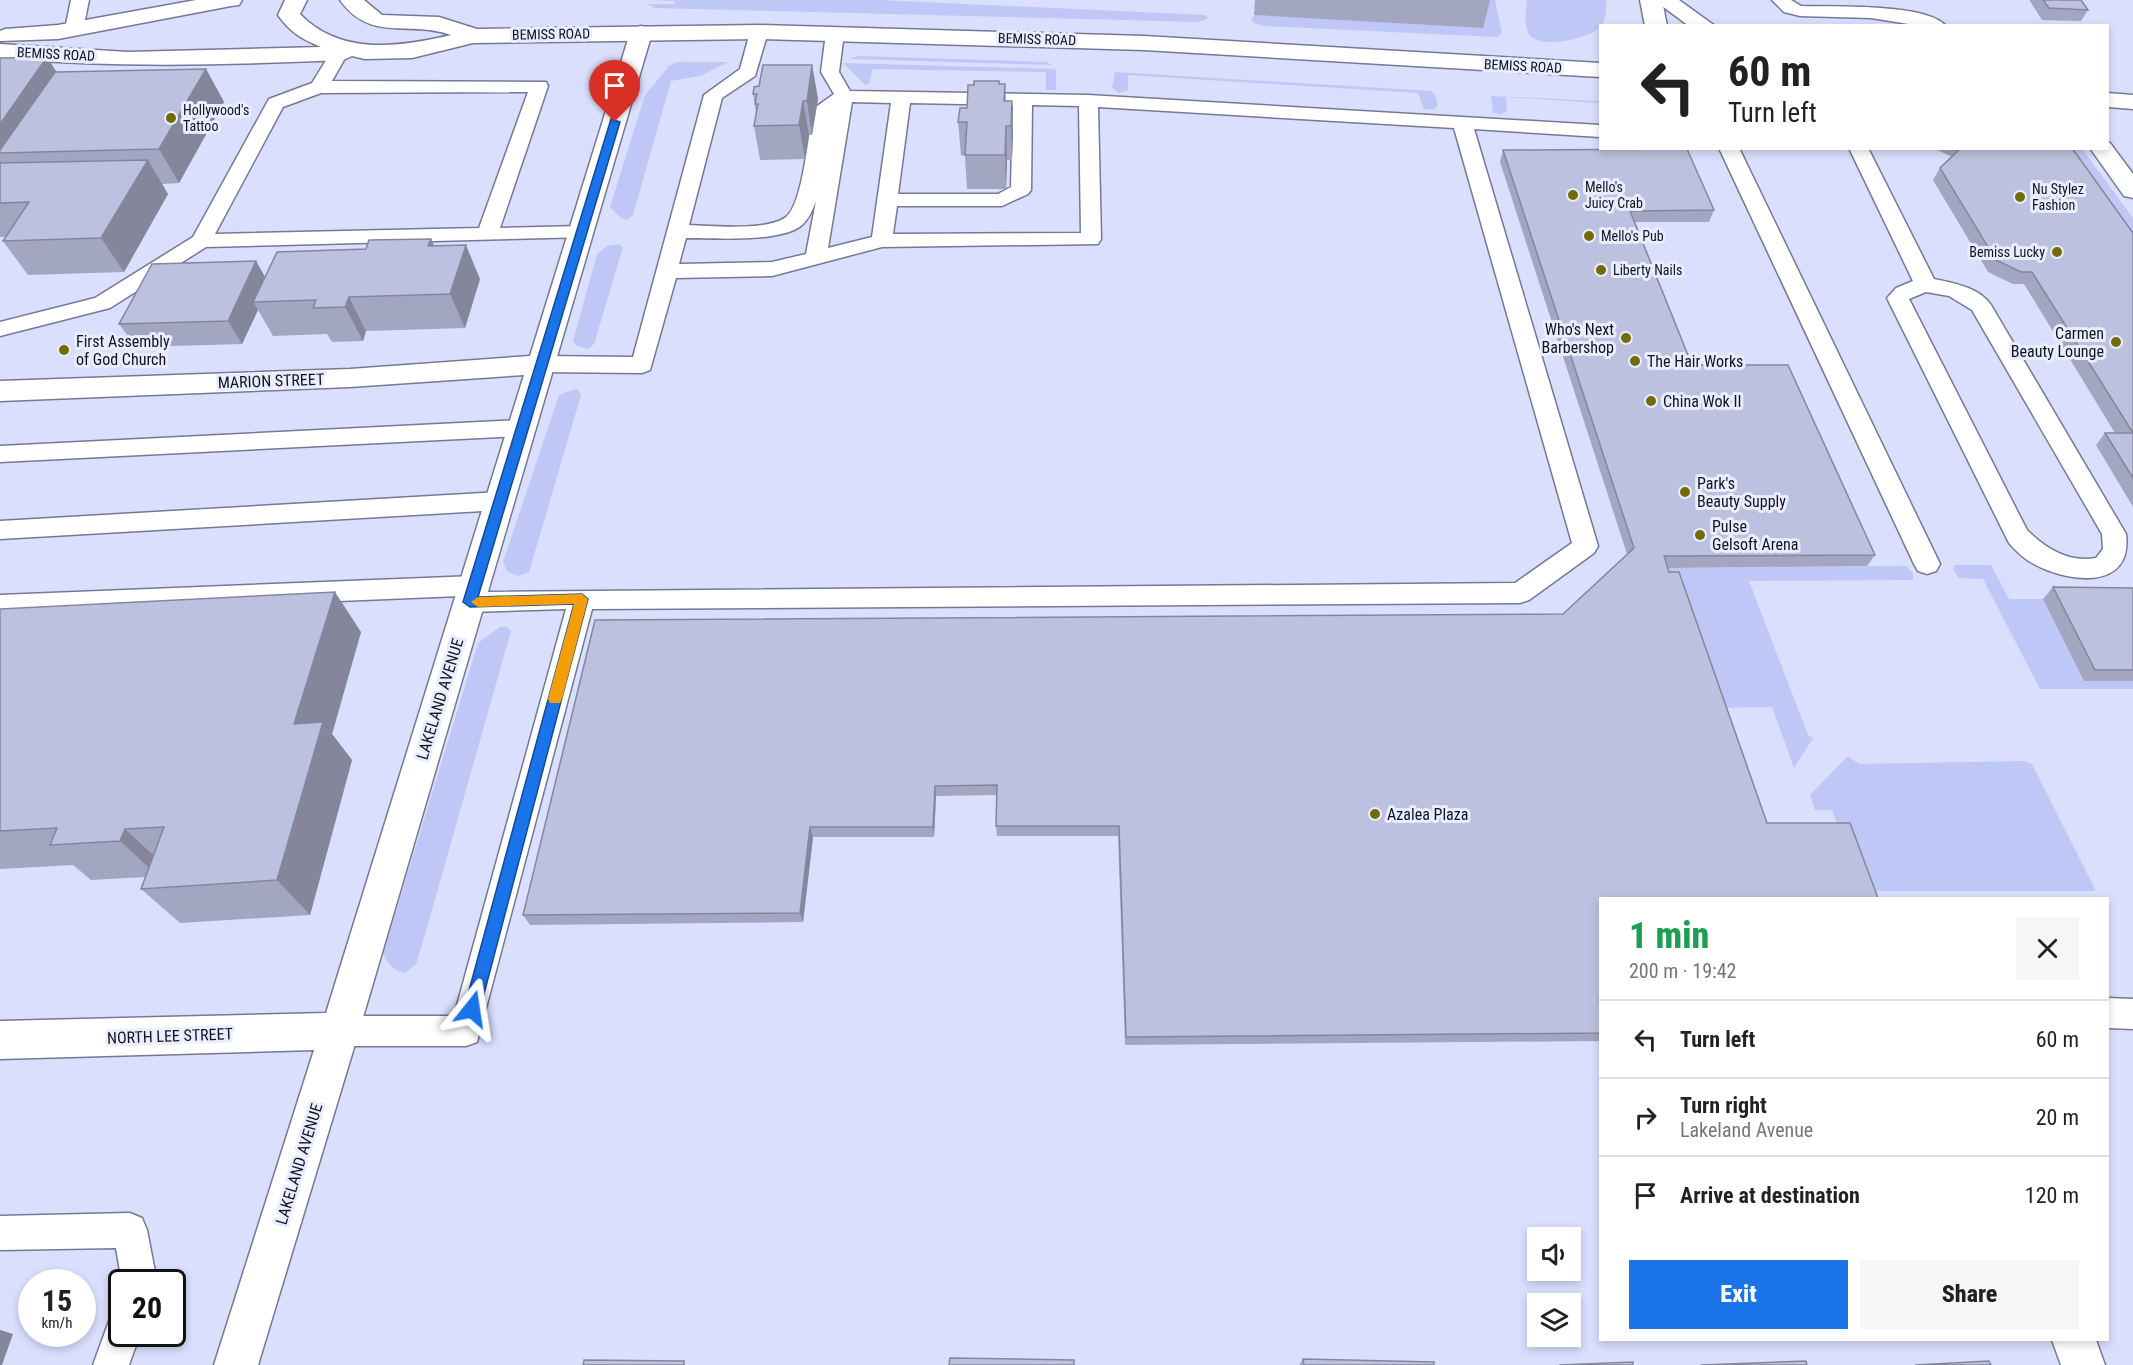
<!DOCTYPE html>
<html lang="en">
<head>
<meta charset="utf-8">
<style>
	:root { --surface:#fff; --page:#f6f6f6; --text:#222; --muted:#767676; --line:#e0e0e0; --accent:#1a73e8 }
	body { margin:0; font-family:"Roboto Condensed",sans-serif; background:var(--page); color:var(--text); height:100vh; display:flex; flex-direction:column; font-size:22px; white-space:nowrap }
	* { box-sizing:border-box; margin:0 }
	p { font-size:20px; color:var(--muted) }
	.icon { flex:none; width:33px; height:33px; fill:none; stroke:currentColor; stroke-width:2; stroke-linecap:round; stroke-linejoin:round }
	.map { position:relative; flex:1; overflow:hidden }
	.panel { position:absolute; left:1599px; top:897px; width:510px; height:444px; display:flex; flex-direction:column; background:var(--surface); border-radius:0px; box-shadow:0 3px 9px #0003 }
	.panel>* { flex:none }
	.hud { position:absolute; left:1599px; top:24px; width:510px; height:126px; border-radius:0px; box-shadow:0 3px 9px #0003; background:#fff; color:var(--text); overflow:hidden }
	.controls { position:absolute; left:1527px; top:1227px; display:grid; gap:12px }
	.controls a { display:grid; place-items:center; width:54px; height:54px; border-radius:0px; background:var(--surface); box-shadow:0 3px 9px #0003; font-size:30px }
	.speed { position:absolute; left:18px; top:1269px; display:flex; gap:12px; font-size:30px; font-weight:700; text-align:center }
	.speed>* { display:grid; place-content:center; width:78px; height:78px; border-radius:50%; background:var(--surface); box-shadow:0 3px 9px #0003; line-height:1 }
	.speed small { font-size:15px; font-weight:400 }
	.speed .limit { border:3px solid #111; border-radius:9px; background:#fff; color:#111 }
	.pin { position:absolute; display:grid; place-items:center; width:51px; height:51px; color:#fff; margin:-62px -26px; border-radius:50% 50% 50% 0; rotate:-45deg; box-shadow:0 0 6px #0007 }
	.pin .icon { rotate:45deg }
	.me { position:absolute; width:66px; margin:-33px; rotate:15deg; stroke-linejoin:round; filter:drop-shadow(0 0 4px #0008) }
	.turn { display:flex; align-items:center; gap:21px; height:126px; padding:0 30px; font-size:27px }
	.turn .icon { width:78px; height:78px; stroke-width:2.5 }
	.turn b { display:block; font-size:42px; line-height:51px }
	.round { display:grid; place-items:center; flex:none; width:63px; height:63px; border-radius:0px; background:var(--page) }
	.head { display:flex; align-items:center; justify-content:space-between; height:102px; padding:0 30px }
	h1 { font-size:36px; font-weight:800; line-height:45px; color:#1e9e55 }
	.action { display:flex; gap:12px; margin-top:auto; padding:12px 30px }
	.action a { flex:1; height:69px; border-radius:0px; background:var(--accent); color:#fff; font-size:24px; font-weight:800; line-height:69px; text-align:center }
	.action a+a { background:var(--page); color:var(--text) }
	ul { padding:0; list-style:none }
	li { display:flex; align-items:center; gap:18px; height:78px; padding:0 30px; border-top:2px solid var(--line) }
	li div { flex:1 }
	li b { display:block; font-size:22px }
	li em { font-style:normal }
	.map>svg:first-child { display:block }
</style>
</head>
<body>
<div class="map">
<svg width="2133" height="1365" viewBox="0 0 2133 1365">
	<rect width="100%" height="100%" fill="#d9dffd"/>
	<path fill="#bec7f6" d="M648,0H879L1205,15L1208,18L1199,22L655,8L647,4H674L675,1Z
		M1479,0H1495L1502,33L1497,37L1264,26L1254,23L1251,19L1255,15L1482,28Z
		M1527,0H1606C1607,10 1606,23 1597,30C1584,39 1536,51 1528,32C1524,23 1526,10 1527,0Z
		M858,56L1046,62L1052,65L849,59Z
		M677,62H729L700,76L671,81L633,215L628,220L621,218L610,207L645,95L669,66Z
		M843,63L1056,69V90H1046V72L872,69L870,83L865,85Z
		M1115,72L1431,91L1435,94L1438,106L1433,110L1424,109L1418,93L1128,75V90L1119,93L1112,88Z
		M1491,96L1600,101V103L1506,97L1507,111L1500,115L1493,112Z
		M2065,149H2082L2133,218V258Z
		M619,244L623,247L594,344L588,349L577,346L573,341L597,254L607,246Z
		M575,389L579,391L581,395L529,572L518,576L507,571L503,562L559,395Z
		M1955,565H1991L2009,599H2043L2084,681H2133V689H2040L1983,579L1959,578L1953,569Z
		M1906,566L1913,573V580L1749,581L1808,735L1813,738L1794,768L1772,707L1716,708L1658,568Z
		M500,627H507L511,631L426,931L416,964L405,973C392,970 389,965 383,954L478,643Z
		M1848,756L1859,764L2024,761L2032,764L2096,891H1863L1832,810H1815L1810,795Z"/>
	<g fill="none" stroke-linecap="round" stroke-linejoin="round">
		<g stroke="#747994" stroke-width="3">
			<path id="lane" d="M71,0H89L83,29L80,33H68L65,29Z
				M1772,0H1791L1801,6C1831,7 1927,3 1946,26H1921L1871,18L1800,16L1784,12Z
				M759,27L765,28L768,32L755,76L722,98L689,225C713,226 768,231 786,217C803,204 809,131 813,109L834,94L821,72L826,33L829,29H841L844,33L839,72L850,91L1088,95L1600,125V137L1474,129L1598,546L1594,553L1529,600L1520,603L592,609L477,1042L466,1046H340L329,1042L324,1031L329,1020L340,1016H454L566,609L470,612L461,609L457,602L460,596L0,615V595L475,576L484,579L488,586L485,592L1515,583L1572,543L1454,128L1098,107L1101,239L1098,244L882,247L772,276L676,278L650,370L642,373L542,372L534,369L531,364L534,359L542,356L633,357L704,95L740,69L750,32L753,28ZM852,102L891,103L872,237L828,248ZM910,103L1013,105L1011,187L998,194H898ZM1032,105L1079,106L1081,233L893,234L897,206H1002L1028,194L1031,190ZM816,201L806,254L772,262L679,264L686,238C713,238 781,243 802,225C809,219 813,209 816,201Z
				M339,48L345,49L348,53L332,81L546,82L548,86L500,228L581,226L588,227L591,232L588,237L206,247L110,308L0,336V322L95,298L193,237L269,99L312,83L333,49ZM528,92L479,228L215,234L283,107L321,93Z
				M1719,148H1739L1940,564L1936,571L1927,574L1918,571L1914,564Z
				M1849,148H1868L1934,279C1953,283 1979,287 1991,305L2126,534C2133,591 2068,583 2034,564C2024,559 2016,551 2009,543L1887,298L1896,288L1913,281ZM1926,292L1949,296L1972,310L2102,534L2103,549L2096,558C2069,563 2046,549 2027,530L1909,299Z
				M522,420L530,422L534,428L530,434L522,436L0,462V446Z
				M500,492L509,495L512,501L509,507L500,510L0,539V521Z
				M2108,998L2133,999V1029L2108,1028Z
				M130,1213L142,1218L147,1230L157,1282L122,1283L116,1248L0,1250V1216Z
				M122,1316V1334H140L129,1365H93L109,1321Z"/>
		</g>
		<g stroke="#747994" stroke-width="3">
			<path id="street" d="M641,26L649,28L652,33L359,1031L258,1365H214L314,1050L0,1059V1021L326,1013L524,375L350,387L0,401V381L350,369L530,356L630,33L633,28Z
				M2108,142L2110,143L2133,174V198L2124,196L2090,148H2108Z
				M2052,1340H2096L2105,1365H2061Z"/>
		</g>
		<g stroke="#747994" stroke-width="3">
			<path id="secondary" d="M1640,0H1662L1667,26H1645Z"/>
		</g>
		<g stroke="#747994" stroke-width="3">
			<path id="primary" d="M196,0H242L239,5L231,6L58,39L0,41V31L5,29L58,25Z
				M285,0H307L300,14C340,56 400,47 451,35C410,20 370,43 340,0H364L382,15L439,17L477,29L759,25L1144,36L1600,63V77L1144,50L759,39L473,43L412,58L365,59L352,56L343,60C228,65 114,68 0,58V44L128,52L321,47C302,39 291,33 278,15Z
				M1654,0H1679L1715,26H1689Z
				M2108,93L2133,95V109L2108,107Z"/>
		</g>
		<use href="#lane" fill="#fff" fill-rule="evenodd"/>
		<use href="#street" fill="#fff" fill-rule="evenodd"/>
		<use href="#secondary" fill="#fff" fill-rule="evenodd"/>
		<use href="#primary" fill="#fff" fill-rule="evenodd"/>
	</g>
	<path fill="#a2a6c0" d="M1255,0H1490L1483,28L1254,15Z
		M2030,0H2081L2088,10L2081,21L2042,20L2030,1Z
		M47,57L56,72L206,69L224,102L179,183L162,184L168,194L124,272L28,275L3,241L6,237H0V58Z
		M812,65L818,99L812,135H809L805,159L760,160L754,126L756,112L753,94L759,86Z
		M999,84H1005L1006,101L1013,135L1012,160H1007L1006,189H967L965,156L961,155L958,122L967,108Z
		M1933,148H2072L2133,233V507L2096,445L2105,433H2115L2024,284H2013L1988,272L1933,180L1940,168L1952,157Z
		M1503,150L1714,210L1709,222H1635L1692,365L1875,555L1867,566L1668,568L1600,898V1041L1125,1045L1118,836H997L996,826L997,795L936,796L934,837H813L803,922L530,925L523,915L595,620L1563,614L1627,554L1500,162Z
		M431,239L434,246L480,279L465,328L366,331L363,341L332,342L327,334L273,336L258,310L242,344L136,347L119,324L256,261L265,277L366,249Z
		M2053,587L2133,588V681H2084L2043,599Z
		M0,609L361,632L332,734L352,760L310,915L180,923L141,889L146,877L91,880L73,865L0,869Z
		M1303,1359L1434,1365H1299Z"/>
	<path fill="#84879c" d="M47,57L68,90L0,153V124Z
		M812,65L818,99L812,135L807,101Z
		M206,69L224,102L179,183L159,149Z
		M1005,84L1007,160L1006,189L1005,155Z
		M803,101L809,135L805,159L799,125Z
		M1012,101L1013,135L1012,160L1011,126Z
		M148,160L168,194L124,272L101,238Z
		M431,239L446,273L428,246Z
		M466,245L480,279L465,328L450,294Z
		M256,261L269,284L253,302L258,310L242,344L228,321Z
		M349,297L366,331L363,341L345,307Z
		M335,592L361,632L332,734L352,760L310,915L277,880L294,724Z
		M935,786L936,796L934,837L933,827Z
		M810,827L813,837L803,922L800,913Z
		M125,829L163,864L159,877L120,841Z
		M0,1330L13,1334L2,1365H0Z"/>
	<path fill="#bcc1df" stroke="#84879c" stroke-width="1.5" d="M2043,0H2081L2088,10L2049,8Z
		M47,57L0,124V58Z
		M763,65H812L807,101H803L799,125L754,126L758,104H755L757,94H753L754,87L759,86Z
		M206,69L159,149L0,153V150L55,72Z
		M974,81H999V84H1005L1004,101H1012L1011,126H1006L1005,155H965L967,122H958L960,108H967L968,85H974Z
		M1961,148H2072L2133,233V478L2105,433H2133L2032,272H2021L1996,260L1940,168Z
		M1687,149L1714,210L1630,211L1692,365H1788L1875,555L1664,556L1669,572H1679L1767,823H1850L1878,898H1600V1033L1126,1037L1119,826H996L997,785L935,786L933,827H810L800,913L523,915L595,620L1563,614L1634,548L1503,150Z
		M148,160L101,238L3,241L29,202L0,203V163Z
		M431,239L428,246L466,245L450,294L349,297L345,307L313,308L316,300L253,302L277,252L366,249L369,240Z
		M256,261L228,321L119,324L152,264Z
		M2053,587L2133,588V670H2095Z
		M335,592L294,724L323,722L277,880L141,889L164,827L125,829L120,841L50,845L57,828L0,831V609Z
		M950,1358L1074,1360V1365H949Z
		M1303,1359L1434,1362V1365H1304Z
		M584,1360L684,1361V1365H583Z
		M1806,1361L1807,1365H1701Z
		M1989,1361L1991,1365H1915Z
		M1633,1362V1365H1559Z"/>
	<path fill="#1a73e8" stroke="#114b97" stroke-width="1.5" d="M611,119L620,122L478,597L582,594L588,599L480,1009L478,1014L472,1016L466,1014L464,1009L574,604L470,607L463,602Z"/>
	<path fill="#f59e0b" d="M582,594L588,599L562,699L560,703H550L548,699L574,604L478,607L471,602L478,597Z"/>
	<g fill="#726c08" stroke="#e9edff" stroke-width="2">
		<circle cx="171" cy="118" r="6"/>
		<circle cx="1573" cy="195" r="6"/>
		<circle cx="2020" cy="197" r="6"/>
		<circle cx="1589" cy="236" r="6"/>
		<circle cx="2057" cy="252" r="6"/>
		<circle cx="1601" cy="270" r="6"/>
		<circle cx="1626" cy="338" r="6"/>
		<circle cx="2116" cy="342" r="6"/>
		<circle cx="64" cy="350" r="6"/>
		<circle cx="1635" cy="361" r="6"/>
		<circle cx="1651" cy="401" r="6"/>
		<circle cx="1685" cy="492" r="6"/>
		<circle cx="1700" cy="535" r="6"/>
		<circle cx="1375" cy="814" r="6"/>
	</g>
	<g text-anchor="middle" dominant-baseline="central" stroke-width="6" stroke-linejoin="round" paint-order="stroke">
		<g font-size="14" fill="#11131d" stroke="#e9edff">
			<text transform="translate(551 34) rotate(-1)">BEMISS ROAD</text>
			<text transform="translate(1037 39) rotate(2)">BEMISS ROAD</text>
			<text transform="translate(56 54) rotate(3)">BEMISS ROAD</text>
			<text transform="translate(1523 66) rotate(3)">BEMISS ROAD</text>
		</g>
		<g font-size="14" fill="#11131d" stroke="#e9edff" text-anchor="start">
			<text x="183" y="110">Hollywood's<tspan x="183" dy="16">Tattoo</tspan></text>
			<text x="1585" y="187">Mello's<tspan x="1585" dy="16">Juicy Crab</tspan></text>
			<text x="2032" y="189">Nu Stylez<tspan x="2032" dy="16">Fashion</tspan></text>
			<text x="1601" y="236">Mello's Pub</text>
			<text x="2045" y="252" text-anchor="end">Bemiss Lucky</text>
			<text x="1613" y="270">Liberty Nails</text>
		</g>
		<g font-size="16" fill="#11131d" stroke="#e9edff" text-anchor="start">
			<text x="1614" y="329" text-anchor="end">Who's Next<tspan x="1614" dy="18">Barbershop</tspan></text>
			<text x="2104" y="333" text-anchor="end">Carmen<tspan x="2104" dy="18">Beauty Lounge</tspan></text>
			<text x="76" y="341">First Assembly<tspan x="76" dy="18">of God Church</tspan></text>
			<text x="1647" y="361">The Hair Works</text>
			<text x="1663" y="401">China Wok II</text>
			<text x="1697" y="483">Park's<tspan x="1697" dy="18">Beauty Supply</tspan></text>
			<text x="1712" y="526">Pulse<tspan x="1712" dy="18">Gelsoft Arena</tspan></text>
			<text x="1387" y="814">Azalea Plaza</text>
		</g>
		<g font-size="16" fill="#11131d" stroke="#e9edff">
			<text transform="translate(271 381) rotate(-2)">MARION STREET</text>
			<text transform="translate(440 699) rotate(-73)">LAKELAND AVENUE</text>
			<text transform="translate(170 1036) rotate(-2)">NORTH LEE STREET</text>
			<text transform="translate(299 1164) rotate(-73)">LAKELAND AVENUE</text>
		</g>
	</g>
</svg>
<div class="controls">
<a><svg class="icon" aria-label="sound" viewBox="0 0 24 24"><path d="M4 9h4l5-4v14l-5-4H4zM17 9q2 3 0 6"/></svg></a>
<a><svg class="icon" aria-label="layers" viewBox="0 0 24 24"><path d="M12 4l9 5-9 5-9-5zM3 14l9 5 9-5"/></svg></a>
</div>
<div class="speed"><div>15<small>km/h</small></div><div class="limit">20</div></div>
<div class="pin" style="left:615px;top:122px;background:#d93025"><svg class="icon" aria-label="arrive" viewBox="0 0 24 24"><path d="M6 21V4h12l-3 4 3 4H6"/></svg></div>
<svg class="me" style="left:472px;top:1009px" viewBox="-20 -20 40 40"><path d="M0-17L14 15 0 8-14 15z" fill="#1a73e8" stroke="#fff" stroke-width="4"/></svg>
<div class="hud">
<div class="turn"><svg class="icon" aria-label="left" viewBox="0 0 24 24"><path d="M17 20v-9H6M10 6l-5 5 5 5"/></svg><div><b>60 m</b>Turn left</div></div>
</div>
<section class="panel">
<div class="head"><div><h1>1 min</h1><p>200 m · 19:42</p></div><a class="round"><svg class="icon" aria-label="close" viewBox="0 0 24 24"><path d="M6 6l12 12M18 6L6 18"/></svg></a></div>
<ul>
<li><svg class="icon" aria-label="left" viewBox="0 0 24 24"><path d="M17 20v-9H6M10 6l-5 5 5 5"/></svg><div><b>Turn left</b></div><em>60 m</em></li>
<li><svg class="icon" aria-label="right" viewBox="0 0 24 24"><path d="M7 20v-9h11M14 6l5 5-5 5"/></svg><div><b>Turn right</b><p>Lakeland Avenue</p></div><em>20 m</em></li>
<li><svg class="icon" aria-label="arrive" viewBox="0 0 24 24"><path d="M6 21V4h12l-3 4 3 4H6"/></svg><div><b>Arrive at destination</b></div><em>120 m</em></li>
</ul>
<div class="action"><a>Exit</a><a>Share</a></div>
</section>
</div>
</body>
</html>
